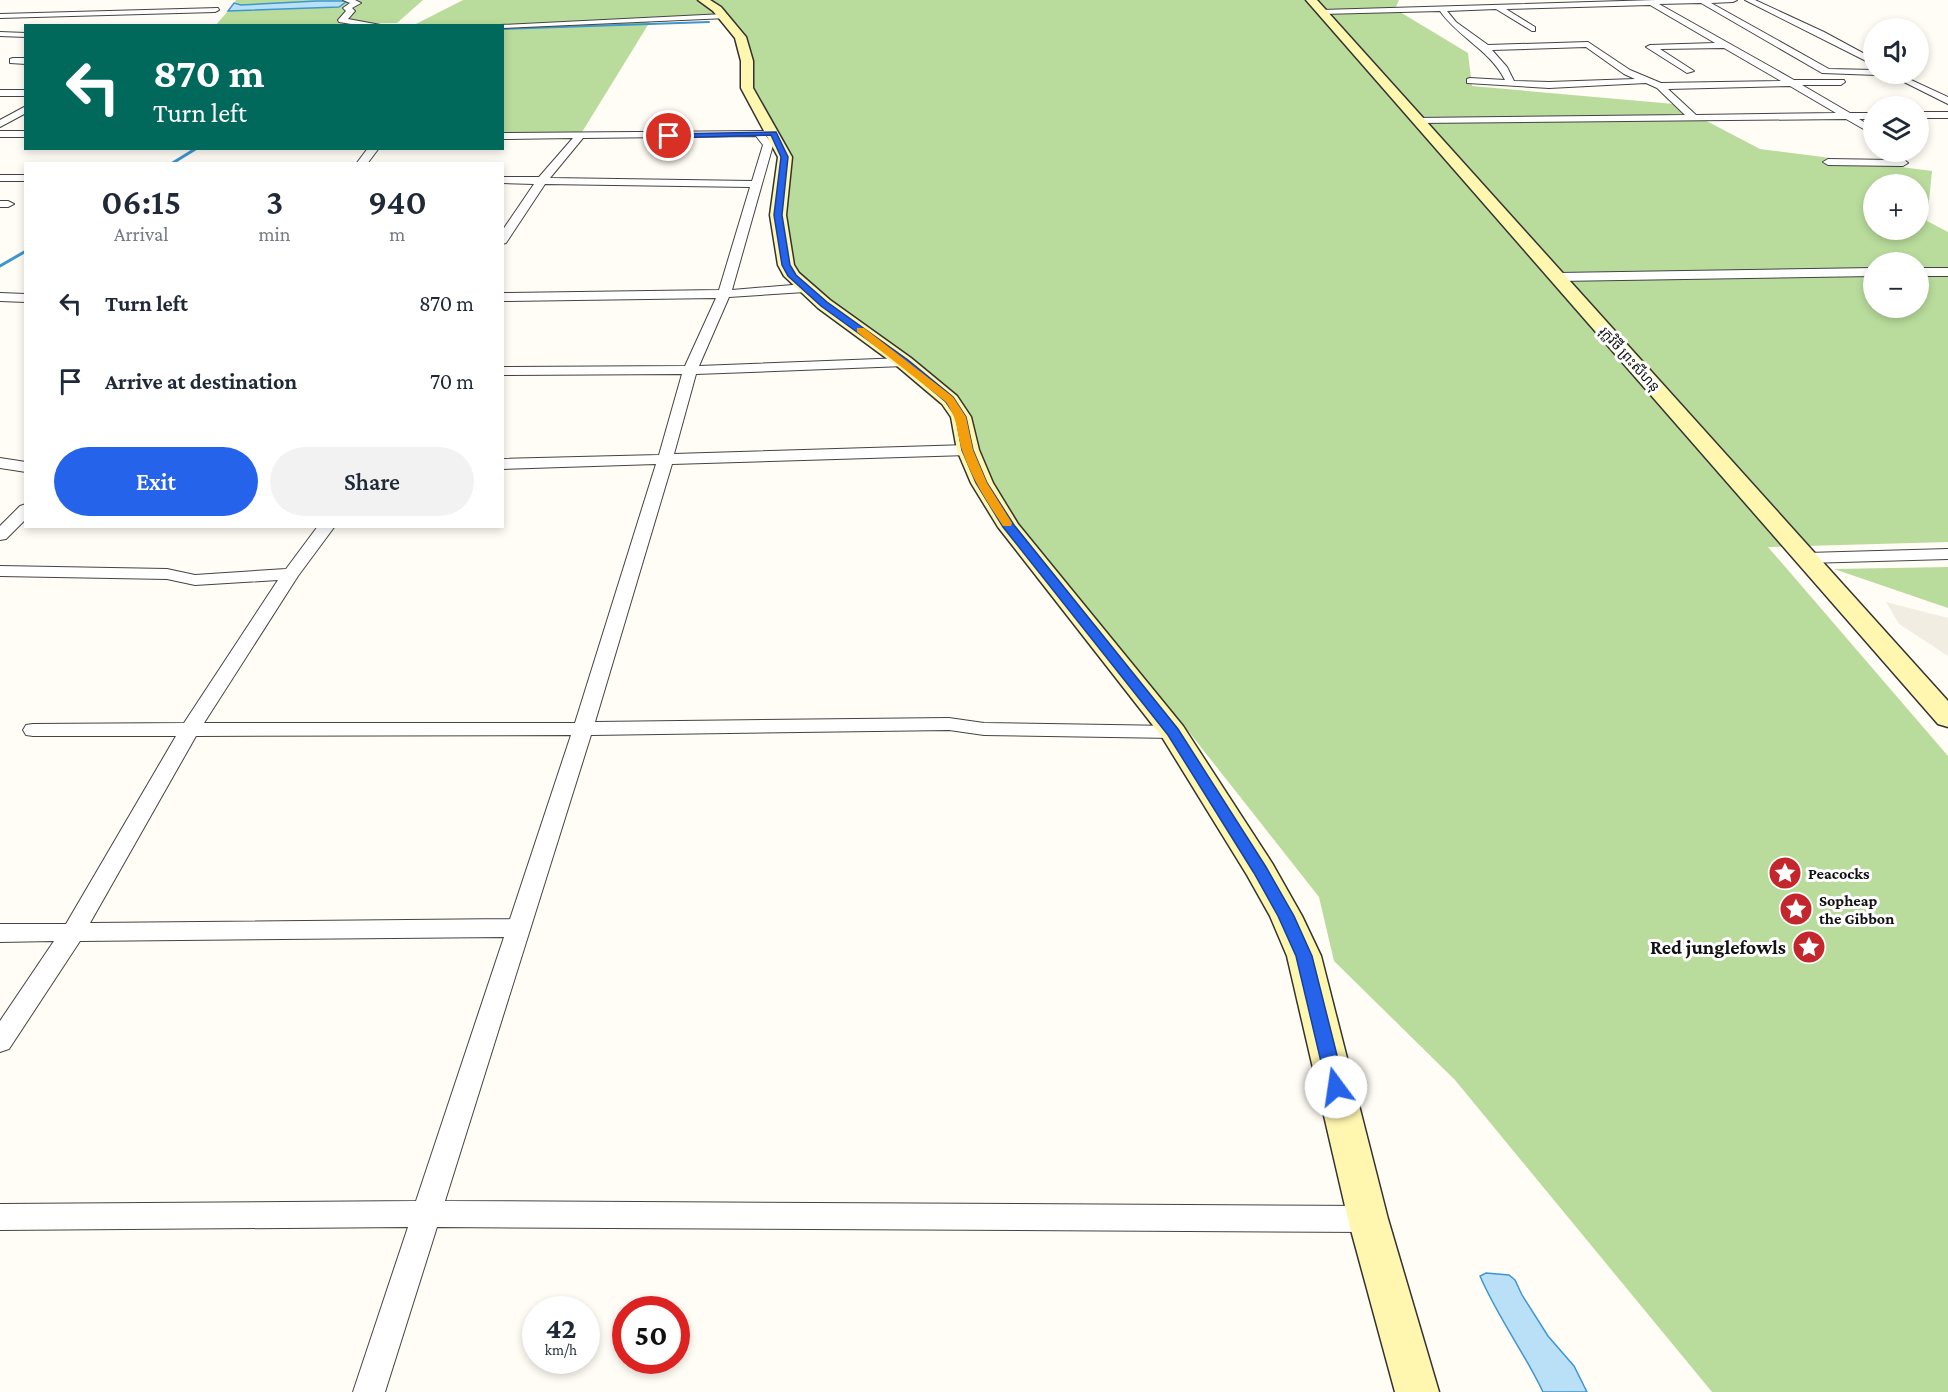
<!DOCTYPE html>
<html lang="en">
<head>
<meta charset="utf-8">
<style>
	:root { --surface:#fff; --page:#f2f2f3; --text:#1f2937; --muted:#747a83; --accent:#2563eb }
	body { margin:0; font-family:"Crimson Pro","Noto Sans Khmer",serif; background:var(--page); color:var(--text); height:100vh; display:flex; flex-direction:column; font-size:22px; white-space:nowrap }
	* { box-sizing:border-box; margin:0 }
	p { font-size:20px; color:var(--muted) }
	.icon { flex:none; width:33px; height:33px; fill:none; stroke:currentColor; stroke-width:2; stroke-linecap:round; stroke-linejoin:round }
	.map { position:relative; flex:1; overflow:hidden }
	.side { position:absolute; left:24px; top:162px; width:480px; height:366px; display:flex; flex-direction:column; background:var(--surface); border-radius:0px; box-shadow:0 3px 9px #0003 }
	.side>* { flex:none }
	.banner { position:absolute; left:24px; top:24px; width:480px; height:126px; border-radius:0px; box-shadow:0 3px 9px #0003; background:#00695c; color:#fff; overflow:hidden }
	.fabs { position:absolute; left:1863px; top:18px; display:grid; gap:12px }
	.fabs a { display:grid; place-items:center; width:66px; height:66px; border-radius:50%; background:var(--surface); box-shadow:0 3px 9px #0003; font-size:30px }
	.speed { position:absolute; left:522px; top:1296px; display:flex; gap:12px; font-size:30px; font-weight:700; text-align:center }
	.speed>* { display:grid; place-content:center; width:78px; height:78px; border-radius:50%; background:var(--surface); box-shadow:0 3px 9px #0003; line-height:1 }
	.speed small { font-size:15px; font-weight:400 }
	.speed .limit { border:9px solid #d22; background:#fff; color:#111 }
	.pin { position:absolute; display:grid; place-items:center; width:51px; height:51px; color:#fff; margin:-26px; border:3px solid #fff; border-radius:50%; box-shadow:0 2px 6px #0007 }
	.me { position:absolute; width:66px; margin:-33px; rotate:346deg; stroke-linejoin:round; filter:drop-shadow(0 0 4px #0008) }
	.turn { display:flex; align-items:center; gap:21px; height:126px; padding:0 30px; font-size:27px }
	.turn .icon { width:78px; height:78px; stroke-width:2.5 }
	.turn b { display:block; font-size:42px; line-height:51px }
	.eta { display:flex; justify-content:space-evenly; align-items:center; height:102px; text-align:center }
	.eta b { font-size:36px; font-weight:600; line-height:42px }
	.action { display:flex; gap:12px; margin-top:auto; padding:12px 30px }
	.action a { flex:1; height:69px; border-radius:36px; background:var(--accent); color:#fff; font-size:24px; font-weight:600; line-height:69px; text-align:center }
	.action a+a { background:var(--page); color:var(--text) }
	ul { padding:0; list-style:none }
	li { display:flex; align-items:center; gap:18px; height:78px; padding:0 30px }
	li div { flex:1 }
	li b { display:block; font-size:22px }
	li em { font-style:normal }
	.map>svg:first-child { display:block }
</style>
</head>
<body>
<div class="map">
<svg width="1948" height="1392" viewBox="0 0 1948 1392">
	<rect width="100%" height="100%" fill="#fffdf5"/>
	<path fill="#b9dc9c" fill-rule="evenodd" d="M236,0H423L397,23L215,26L228,11L339,7L346,2L241,5L234,3Z
		M463,0H1399L1395,9L1468,53L1472,86L1674,104L1760,149L1932,171L1927,221L1948,232V542L1768,547L1948,756V1392H1712L1455,1080L1334,961L1319,897L1189,732L1135,683L1009,527L961,417L786,265L785,157L747,88V61L724,16L651,20L579,137L503,136L502,26H412ZM1874,184H1918V230H1874ZM1874,262H1918V308H1874Z
		M1948,567V608L1834,569Z"/>
	<path fill="#f1ede2" d="M1886,602L1948,618V656L1899,624Z"/>
	<path fill="#b9e0f7" stroke="#3f96cf" stroke-width="1.5" d="M317,1H347L339,7L228,11L234,3L241,5Z
		M1486,1273L1509,1275L1515,1280L1522,1295L1548,1336L1574,1366L1587,1392H1543C1524,1352 1497,1316 1480,1276Z"/>
	<g fill="none" stroke-linecap="round" stroke-linejoin="round">
		<path stroke="#3f96cf" stroke-width="2" d="M502,29L709,22"/>
		<path stroke="#3f96cf" stroke-width="3" d="M171,164L197,148
			M0,266L26,251"/>
		<g stroke="#444" stroke-width="2">
			<path id="street" d="M343,0H355L361,3L352,8L355,11L348,19L386,26H363L339,22L338,20L346,11L343,8L350,3Z
				M1656,0H1737L1733,2L1711,3L1829,69L1874,70V74L1877,75L1822,73L1701,3L1659,4L1794,80H1844L1845,82L1841,85H1802L1850,113H1874V119H1859L1874,128V135L1846,119L1418,123L1413,120L1415,118L1685,115L1657,88L1646,83L1549,88L1467,83V79L1470,78L1505,80C1490,50 1459,38 1440,11L1322,14L1318,12L1322,10ZM1650,5L1715,43L1650,45L1646,47L1687,73L1694,71L1660,49L1724,48L1781,81L1661,83L1630,70L1588,42L1488,45L1456,22L1447,11L1496,9L1532,31H1535V27L1506,9ZM1586,47L1624,74L1635,79L1549,82L1514,81L1507,67L1492,50ZM1790,86L1836,113L1696,115L1668,89Z
				M1745,0H1755L1824,32L1874,59V65Z
				M218,8L219,10L215,12L0,18V14Z
				M724,14L728,16L727,18L502,28V26H482Z
				M0,32L26,33V37L0,36Z
				M13,58H26V64L10,63V59Z
				M1888,74H1898L1948,97V104Z
				M0,90H26V96H0Z
				M26,106V113L0,127V120Z
				M1918,112H1948V118H1918Z
				M0,131H26V137H0Z
				M776,131V135L766,136L773,145L732,290L805,284L811,288L805,292L729,297L699,366L904,358L911,362L904,366L696,374L674,454L968,445L976,450L968,455L672,464L595,722L949,718L984,723L1173,726L1180,727L1183,732L1180,737L1173,738L984,735L949,730L591,735L445,1201L1368,1206L1378,1210L1382,1219L1378,1228L1368,1232L437,1227L385,1392H353L408,1227L0,1230V1204L416,1201L504,937L80,941L9,1049L0,1052V1021L54,941L0,942V924H66L176,736H33L26,735L23,730L26,725L33,724L184,723L278,580L195,585L167,579L0,576V566L167,569L195,575L286,569L318,526H335L298,576L204,723H575L656,464L502,469V459L659,455L682,374L502,375V367L685,366L716,298L502,301V293L719,290L750,187L545,184L506,243L502,244V231L534,184L502,183V177H539L573,138L502,139V133ZM756,136L763,145L752,181L550,178L583,138ZM571,735L510,919L90,923L196,736Z
				M368,148H379L367,164H356Z
				M1884,152H1895L1908,163L1903,166L1828,165L1823,162L1828,159L1893,160Z
				M0,175H26V181H0Z
				M0,201H8L14,204L8,207H0Z
				M1874,268V276L1558,281L1552,277L1558,273Z
				M1918,268H1948V276H1918Z
				M0,293L26,294V302L0,301Z
				M0,458L26,462V472L0,468Z
				M26,504V519L6,539L0,540V526L20,506Z
				M1948,549V559L1807,563L1801,562L1798,558L1801,554L1807,553Z"/>
		</g>
		<g stroke="#333" stroke-width="3">
			<path id="secondary" d="M698,0H710L721,7L746,37L753,61V88L792,157L786,215L794,265L799,273L830,300L911,358L957,396L971,417L979,450L993,483L1018,524L1183,726L1272,863L1302,916L1321,956L1388,1219L1439,1392H1395L1348,1219L1287,956L1270,916L1247,875L1162,737L998,527L971,483L957,450L951,417L942,404L897,366L818,308L784,276L778,265L770,215L778,157L741,88V61L735,38L713,11Z
				M1306,0H1317L1948,701V727L1938,724Z"/>
		</g>
		<use href="#street" fill="#fff" fill-rule="evenodd"/>
		<use href="#secondary" fill="#fff6b0" fill-rule="evenodd"/>
	</g>
	<path fill="#2563eb" stroke="#184099" stroke-width="1.5" d="M776,132L788,157L782,215L790,265L796,275L827,302L908,360L953,397L966,417L973,450L987,483L1014,525L1178,729L1266,867L1294,916L1312,956L1345,1087L1343,1093L1336,1095L1330,1093L1327,1087L1296,956L1278,916L1254,873L1168,735L1003,527L976,483L962,450L956,417L946,402L901,364L821,306L788,276L782,265L774,215L781,157L771,135L669,138L666,136L669,134Z"/>
	<path fill="#f59e0b" d="M857,328H864L953,397L966,417L973,450L987,483L1012,523L1011,526H1003C987,502 971,477 962,450C956,429 959,422 946,402L857,332Z"/>
	<defs>
		<g id="sight-disc" transform="scale(1.725)"><circle r="9.5" fill="#c4262e" stroke="#fff"/><path d="M0-6L1.8-2.2L6-1.7L2.9 1.2L3.7 5.4L0 3.3L-3.7 5.4L-2.9 1.2L-6-1.7L-1.8-2.2Z" fill="#fff"/></g>
	</defs>
	<g fill-rule="evenodd">
		<use href="#sight-disc" x="1785" y="873"/>
		<use href="#sight-disc" x="1796" y="909"/>
		<use href="#sight-disc" x="1809" y="947"/>
	</g>
	<g text-anchor="middle" dominant-baseline="central" stroke-width="6" stroke-linejoin="round" paint-order="stroke">
		<g font-size="14" fill="#111" stroke="#fff">
			<text transform="translate(1630 359) rotate(48)">រុក្ខវិថី ព្រះសីហនុ</text>
		</g>
		<g font-size="16" font-weight="bold" fill="#111" stroke="#fff" text-anchor="start">
			<text x="1808" y="873">Peacocks</text>
			<text x="1819" y="900">Sopheap<tspan x="1819" dy="18">the Gibbon</tspan></text>
		</g>
		<g font-size="20" font-weight="bold" fill="#111" stroke="#fff" text-anchor="end">
			<text x="1786" y="947">Red junglefowls</text>
		</g>
	</g>
</svg>
<div class="fabs">
<a><svg class="icon" aria-label="sound" viewBox="0 0 24 24"><path d="M4 9h4l5-4v14l-5-4H4zM17 9q2 3 0 6"/></svg></a>
<a><svg class="icon" aria-label="layers" viewBox="0 0 24 24"><path d="M12 4l9 5-9 5-9-5zM3 14l9 5 9-5"/></svg></a>
<a>+</a>
<a>−</a>
</div>
<div class="speed"><div>42<small>km/h</small></div><div class="limit">50</div></div>
<div class="pin" style="left:669px;top:136px;background:#d93025"><svg class="icon" aria-label="arrive" viewBox="0 0 24 24"><path d="M6 21V4h12l-3 4 3 4H6"/></svg></div>
<svg class="me" style="left:1336px;top:1087px" viewBox="-20 -20 40 40"><circle r="19" fill="#fff"/><path d="M0-13L10 11 0 6-10 11z" fill="#2563eb"/></svg>
<div class="banner">
<div class="turn"><svg class="icon" aria-label="left" viewBox="0 0 24 24"><path d="M17 20v-9H6M10 6l-5 5 5 5"/></svg><div><b>870 m</b>Turn left</div></div>
</div>
<section class="side">
<div class="eta">
<div><b>06:15</b><p>Arrival</p></div>
<div><b>3</b><p>min</p></div>
<div><b>940</b><p>m</p></div>
</div>
<ul>
<li><svg class="icon" aria-label="left" viewBox="0 0 24 24"><path d="M17 20v-9H6M10 6l-5 5 5 5"/></svg><div><b>Turn left</b></div><em>870 m</em></li>
<li><svg class="icon" aria-label="arrive" viewBox="0 0 24 24"><path d="M6 21V4h12l-3 4 3 4H6"/></svg><div><b>Arrive at destination</b></div><em>70 m</em></li>
</ul>
<div class="action"><a>Exit</a><a>Share</a></div>
</section>
</div>
</body>
</html>
